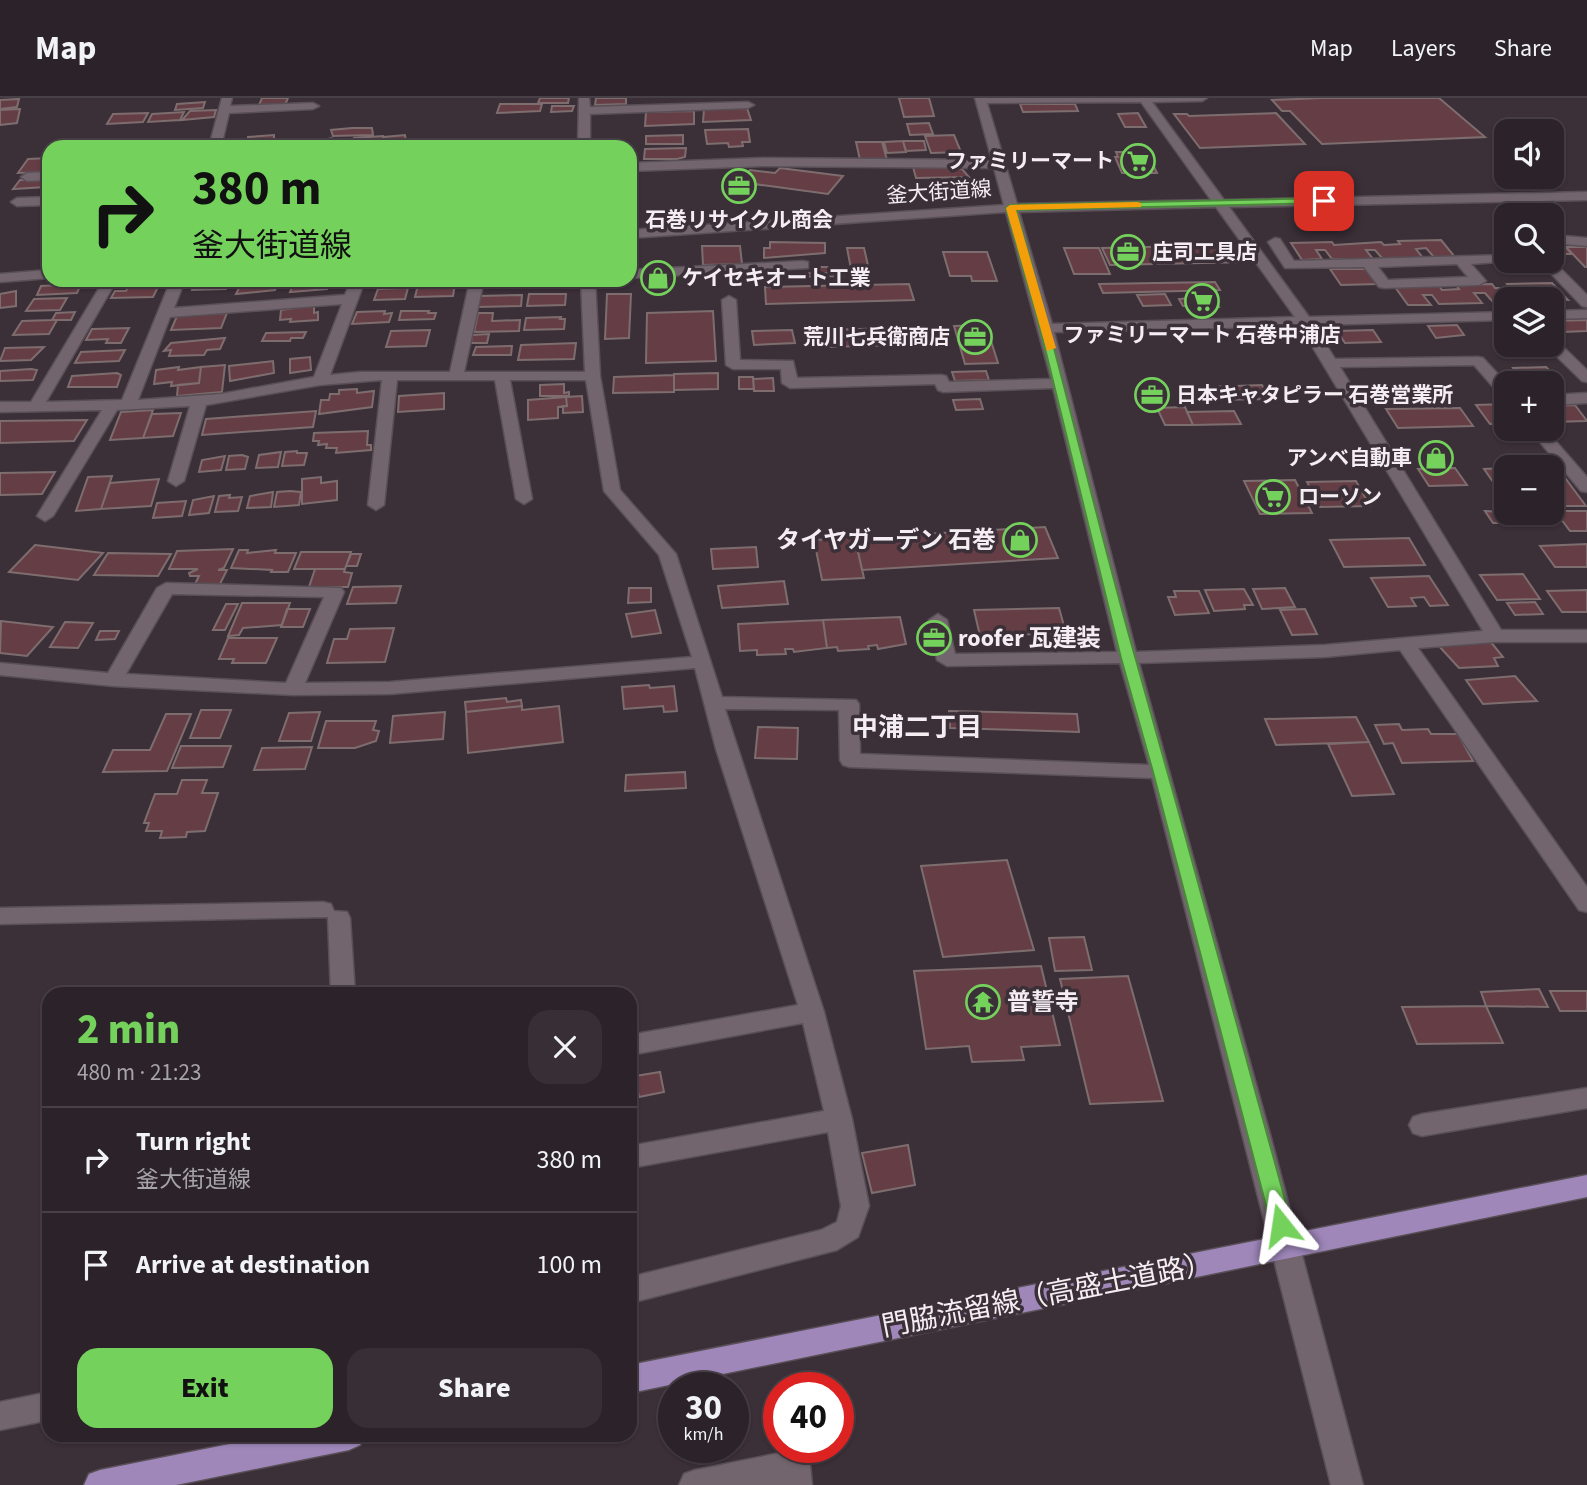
<!DOCTYPE html>
<html lang="en">
<head>
<meta charset="utf-8">
<style>
	:root { --surface:#2c232a; --page:#382f36; --text:#f1f3f6; --muted:#a6a4a8; --line:#484047; --accent:#74d25c }
	body { margin:0; font-family:"Source Sans 3","Noto Sans JP",sans-serif; background:var(--page); color:var(--text); height:100vh; display:flex; flex-direction:column; font-size:26px; white-space:nowrap }
	* { box-sizing:border-box; margin:0 }
	p { font-size:23px; color:var(--muted) }
	.icon { flex:none; width:38px; height:38px; fill:none; stroke:currentColor; stroke-width:2; stroke-linecap:round; stroke-linejoin:round }
	.map { position:relative; flex:1; overflow:hidden }
	.drawer { position:absolute; left:42px; top:889px; width:595px; height:455px; display:flex; flex-direction:column; background:var(--surface); border-radius:21px; box-shadow:0 2px 5px #0004,0 0 0 2px var(--line) }
	.drawer>* { flex:none }
	.top-card { position:absolute; left:42px; top:42px; width:595px; height:147px; border-radius:21px; box-shadow:0 2px 5px #0004,0 0 0 2px var(--line); background:#74d25c; color:#111; overflow:hidden }
	.controls { position:absolute; left:1494px; top:21px; display:grid; gap:14px }
	.controls a { display:grid; place-items:center; width:70px; height:70px; border-radius:14px; background:var(--surface); box-shadow:0 2px 5px #0004,0 0 0 2px var(--line); font-size:35px }
	.speed { position:absolute; left:658px; top:1274px; display:flex; gap:14px; font-size:35px; font-weight:700; text-align:center }
	.speed>* { display:grid; place-content:center; width:91px; height:91px; border-radius:50%; background:var(--surface); box-shadow:0 2px 5px #0004,0 0 0 2px var(--line); line-height:1 }
	.speed small { font-size:18px; font-weight:400 }
	.speed .limit { border:10px solid #d22; background:#fff; color:#111 }
	.pin { position:absolute; display:grid; place-items:center; width:60px; height:60px; color:#fff; margin:-30px; border-radius:14px; box-shadow:0 4px 10px #0006 }
	.me { position:absolute; width:77px; margin:-38px; rotate:345deg; stroke-linejoin:round; filter:drop-shadow(0 0 5px #0008) }
	.turn { display:flex; align-items:center; gap:24px; height:147px; padding:0 35px; font-size:32px }
	.turn .icon { width:91px; height:91px; stroke-width:2.5 }
	.turn b { display:block; font-size:49px; line-height:60px }
	.round { display:grid; place-items:center; flex:none; width:74px; height:74px; border-radius:21px; background:var(--page) }
	.headline { display:flex; align-items:center; justify-content:space-between; height:119px; padding:0 35px }
	h1 { font-size:42px; font-weight:800; line-height:52px; color:var(--accent) }
	.primary-button { display:flex; gap:14px; margin-top:auto; padding:14px 35px }
	.primary-button a { flex:1; height:80px; border-radius:21px; background:var(--accent); color:#111; font-size:28px; font-weight:800; line-height:80px; text-align:center }
	.primary-button a+a { background:var(--page); color:var(--text) }
	ul { padding:0; list-style:none }
	li { display:flex; align-items:center; gap:21px; height:105px; padding:0 35px; border-top:2px solid var(--line) }
	li div { flex:1 }
	li b { display:block; font-size:26px }
	li em { font-style:normal }
	header { display:flex; align-items:center; gap:42px; box-sizing:border-box; height:98px; padding:0 35px; background:var(--surface); border-bottom:2px solid var(--line) }
	header strong { font-size:33px }
	nav { display:flex; gap:38px; margin-inline-start:auto; font-size:24px }
	.map>svg:first-child { display:block }
</style>
</head>
<body>
<header>
<strong>Map</strong>
<nav><a>Map</a><a>Layers</a><a>Share</a></nav>
</header>
<div class="map">
<svg width="1587" height="1387" viewBox="0 0 1587 1387">
	<rect width="100%" height="100%" fill="#3b2f38"/>
	<path fill="#653e45" stroke="#7e6d6f" stroke-width="2" d="M262,0H288L285,7L275,8L259,7Z
		M540,0H569L568,5H538Z
		M596,0H626V6L595,7Z
		M899,0H929L934,18L904,19Z
		M1322,0H1439L1485,39L1322,46L1290,13H1282L1272,2Z
		M19,1L17,9L0,11V2Z
		M205,4L203,10L175,12L177,6Z
		M500,6H542L540,13L497,15Z
		M1020,6H1075L1078,13L1023,14Z
		M552,8H574L572,13L551,14Z
		M747,10L751,22L703,24L704,11Z
		M20,11L17,25L0,27V12Z
		M216,12L214,19L182,22L190,13Z
		M694,13V26L645,28L646,14Z
		M184,14L180,22L148,24L152,16Z
		M148,15L143,24L107,26L113,16Z
		M1138,15L1146,29H1125L1118,16Z
		M1276,15L1305,46L1200,50L1174,16H1187L1189,18Z
		M929,25L933,36L910,37L907,26Z
		M352,30H372L373,37L333,38L331,32Z
		M748,31L750,44H742L743,48L729,49L728,45L707,46L705,32Z
		M274,37V43L248,45V39Z
		M405,37L406,44L385,46L384,39Z
		M683,37V46H646V38Z
		M954,37L961,54L931,55L925,38Z
		M383,38L384,49H354V40Z
		M903,43H924L926,52L906,53Z
		M903,43L906,54L887,55L884,44Z
		M856,44H882L887,62H860Z
		M686,50L685,59L677,61H644L645,51Z
		M1116,54H1147L1157,75H1122L1115,59H1118Z
		M49,60V74L18,75L28,61Z
		M925,68L962,71L969,79L916,80L913,69Z
		M780,70L843,78L828,96L739,84L750,72L775,75Z
		M49,81L46,89L13,91L20,82Z
		M1441,142L1455,159H1434L1426,150L1416,151L1423,160H1382L1375,152H1366L1373,161H1332L1325,152H1316L1322,161L1302,162L1291,145L1332,144L1334,147L1381,144L1384,147L1400,146L1398,143Z
		M770,144L825,145V155L764,160V150H770Z
		M1552,145H1562L1572,156H1552Z
		M1236,147L1247,164L1110,167L1102,150Z
		M702,148H740L742,166L703,167Z
		M1566,149H1587V169H1585Z
		M847,150H864L870,176H852Z
		M1064,150H1099L1110,176H1074Z
		M943,154H987L997,183H972L971,178H950Z
		M819,169H841L842,175H820Z
		M1330,171H1367L1378,186L1341,187Z
		M820,175H842L843,178L779,179V176Z
		M231,182L226,191L192,192L196,183Z
		M295,182H322L329,183L327,191L290,194Z
		M278,183L275,192L236,196L242,184Z
		M1215,184L1220,192L1103,195L1099,186Z
		M1552,185L1568,202L1543,201L1535,192L1527,193L1535,201H1507V204H1493L1485,195H1474L1482,205L1439,206L1432,197H1423L1431,207H1408L1395,189L1439,188L1442,192L1459,191L1456,187L1492,186L1495,190H1510L1507,186Z
		M81,186L77,195L37,197L41,188Z
		M455,186L453,198L415,199L418,187Z
		M909,186L914,202L766,206L765,189Z
		M159,187L153,199L111,200L115,193H126L129,188Z
		M408,190L405,201L374,202L378,191Z
		M16,193V208L0,210V196Z
		M529,196H566L565,207L527,208Z
		M607,196H631L629,240L605,241Z
		M1165,196L1171,207L1143,208L1137,197Z
		M522,197L521,208L477,209L479,198Z
		M1189,197H1212L1219,209L1183,208L1179,201L1190,200Z
		M67,200L60,212L26,213L34,201Z
		M314,207V215L318,214V222L290,224L291,221L280,222L281,212Z
		M385,213L384,216L392,215L389,224L352,226L357,214Z
		M401,213H429L428,215H436L434,221L399,222Z
		M713,213L716,263L646,265L647,215Z
		M75,214L71,222H52L56,215Z
		M227,215L221,230L171,232L177,218Z
		M478,215H493L492,223L520,222L519,233L474,234Z
		M561,219L560,221H565L564,231L524,232L526,220Z
		M52,222H57L49,236L13,237L22,223Z
		M1587,222V233L1563,234L1552,223Z
		M986,227L998,265L965,266L954,228Z
		M1457,227L1464,237L1436,240L1428,228Z
		M129,230L121,245H106L108,241L86,242L92,231Z
		M896,230L900,247L825,249L822,232Z
		M1272,231H1292L1296,239H1276Z
		M430,232L426,248L386,249L391,233Z
		M792,232L795,245L754,247L752,233Z
		M1373,232L1381,244L1345,245L1337,233Z
		M306,234L303,240H291L290,243H262L266,235Z
		M489,236L487,245H471L472,237Z
		M225,240L220,251L207,252L204,257L169,258L171,252L164,253L171,245Z
		M576,245L574,261L518,262L521,247Z
		M512,248L511,257H473L476,249Z
		M44,249L31,262L0,263L5,250Z
		M125,252L119,263L75,265L81,254Z
		M310,259L311,272L290,275V261Z
		M273,263L274,275L230,283L229,268Z
		M225,267L222,294L177,298L178,287L199,285L201,269Z
		M179,269L178,272L201,269L199,285L171,288L172,284L154,286L156,272Z
		M1546,269L1561,283L1517,285L1506,273H1515L1513,270Z
		M31,271L37,272L33,282L0,283V273Z
		M986,273L989,282L955,283L952,274Z
		M117,275L121,277L117,289H68L72,278Z
		M718,275V291L674,292V276Z
		M674,277V294L613,295L614,279Z
		M739,279H753L754,291H739Z
		M773,280L774,293H754L753,281Z
		M564,286V295L569,294V298H540V287Z
		M1262,287L1269,301L1213,302L1207,289Z
		M357,291V295L374,293L372,309L319,316L321,302H329L330,296H339V292Z
		M444,295V311L398,314L399,298Z
		M582,298L583,314L563,315V308H567L566,299Z
		M566,299L567,308L558,309V320L528,322V302Z
		M980,301L983,311L956,312L953,302Z
		M1507,306V325L1490,326L1476,307Z
		M1575,307L1587,323L1552,324V308Z
		M1185,309L1193,327H1165L1157,310Z
		M1460,310L1473,328L1398,330L1386,311Z
		M153,312L143,340L110,342L121,314Z
		M316,313L313,329L202,337L206,321Z
		M1234,313L1241,326L1193,327L1187,314Z
		M181,315L173,338L143,340L152,316Z
		M87,322L74,343L0,345V323Z
		M368,333L367,347H371V352L336,355L337,350H326L327,346L318,347L319,343H313L314,335Z
		M297,353V355H307L304,367L282,368L285,354Z
		M281,354L278,369L256,370L259,357Z
		M242,357L248,359L245,371L226,372L229,358Z
		M225,358L221,372L199,374L202,362Z
		M1545,369H1557L1586,408H1552V369Z
		M1455,370L1467,387L1429,388L1418,371Z
		M1507,370V404L1484,371Z
		M55,374L42,396L0,397V375Z
		M112,378L101,411L76,413L88,379Z
		M321,379V385L337,383V402L302,406V381Z
		M159,381L151,408L101,411L110,385Z
		M1295,382L1312,415L1260,416L1244,383Z
		M1356,383L1370,408L1320,409L1307,384Z
		M290,393L301,394L299,407L274,409L277,394Z
		M273,394L271,409L247,410L250,398Z
		M230,397L229,400L242,399L238,413L215,414L219,398Z
		M214,398L209,415L189,417L193,402Z
		M186,403L182,418L153,420L157,405Z
		M1485,413L1517,415L1524,425H1493Z
		M1555,413H1587V433H1570Z
		M1045,429L1058,460L862,472L855,440Z
		M855,440L864,480L822,482L814,442Z
		M1409,440L1425,467L1344,469L1330,442Z
		M1587,446V469H1555L1540,448Z
		M35,447L103,455L78,482L9,474Z
		M756,449L758,469L713,471L711,451Z
		M233,451L224,470L218,472H227L220,486H195L199,478H190L189,475L198,471H169L177,453Z
		M239,452H248L247,455L276,452L275,455H296L288,474H271L272,472L231,470Z
		M301,454H351L345,471H294Z
		M108,455L171,456L158,478L94,477Z
		M351,456H361L357,468H346Z
		M315,471H345L344,474L352,475L348,489H309Z
		M1523,476L1540,501L1497,502L1480,477Z
		M1429,478L1448,507L1430,508L1424,499L1411,500L1416,508L1388,509L1371,480Z
		M784,483L788,506L722,510L718,488Z
		M401,488L396,505L347,506L353,489Z
		M629,490H651V504L628,505Z
		M1285,490L1295,509L1262,511L1253,491Z
		M1244,491L1253,507H1244L1245,511L1214,513L1205,492Z
		M1587,492V514H1562L1547,493Z
		M1174,493H1199L1209,515L1175,517L1168,499H1176Z
		M1535,504L1543,516L1515,517L1507,505Z
		M242,505H290L282,527L243,530L239,537L228,538Z
		M226,506H238L225,532H213Z
		M1059,510L1066,535L980,538L974,512Z
		M287,511H310L303,529H281Z
		M1305,511L1317,536L1292,537L1280,512Z
		M655,512L661,535L632,539L626,516Z
		M900,519L906,546L878,551L877,547L868,548L869,551L838,553L837,549L827,550L823,522Z
		M823,522L827,550L794,554L793,551H785L786,556L757,557V552L740,553L738,526Z
		M1,523L53,529L27,558L0,555Z
		M65,524L93,525L78,550L50,549Z
		M394,530L385,564L327,565L334,541H347L350,531Z
		M100,533H119L115,541L96,542Z
		M228,540H277L266,565H232L234,561H219Z
		M1490,543L1503,559L1494,560L1498,568L1459,570L1438,547Z
		M1515,578L1537,603L1483,606L1466,582Z
		M649,587L650,590L674,588L677,613L664,614L663,608L624,611L622,589Z
		M506,600L507,604L521,602L522,608L466,614L465,604Z
		M522,608V612L559,608L563,644L468,655L466,614Z
		M201,612H231L220,640H190Z
		M949,613L1077,616L1079,634L950,630Z
		M320,614L311,643H279L289,615Z
		M445,614L443,641L390,645L393,618Z
		M166,616H191L167,673L103,674L113,652H150Z
		M1356,619L1369,644L1276,647L1265,621Z
		M326,623H376L373,632L379,633L376,643L355,650H318Z
		M1399,626L1402,632L1428,631L1431,636H1458L1473,663L1402,665L1393,645L1384,646L1375,627Z
		M758,629L798,630L797,661L755,660Z
		M1369,644L1394,696L1352,698L1328,646Z
		M181,648H231L223,669L172,670Z
		M312,649L305,671L254,672L262,650Z
		M685,674L686,690L625,693L626,677Z
		M182,682H207L202,695H218L205,733L187,734L186,739L160,740L162,733H146L149,725H144L155,696H177Z
		M1007,762L1034,852L943,859L921,768Z
		M1084,839L1092,872L1055,873L1049,840Z
		M1041,868L1060,947L1021,949L1024,962L972,964L969,948L926,951L914,873Z
		M1128,878L1163,1003L1090,1006L1060,881Z
		M1539,891L1548,909L1486,908L1481,894Z
		M1550,893H1587V913H1560Z
		M1486,908L1503,945L1417,946L1402,909Z
		M630,960L639,999L630,1000Z
		M660,974L664,994L639,999L635,978Z
		M908,1047L915,1087L872,1095L862,1055Z"/>
	<g fill="none" stroke-linecap="round" stroke-linejoin="round">
		<g stroke="#594f56" stroke-width="3">
			<path id="minor" d="M222,0H232L230,8L313,5L319,8L313,11L229,15L221,49H209Z
				M579,0H589L590,9L748,4L754,7L748,10L590,16V49H578Z
				M975,0H1207L1202,3L1152,4L1224,102L1587,94V102L1229,109L1309,219L1507,214V222L1314,227L1335,261L1478,259L1483,260L1507,286V301L1502,299L1474,267L1340,269L1501,532H1587V544H1495L1418,550L1587,789V814L1579,812L1400,552L1325,559L1139,565L1271,1040L1363,1387H1331L1152,680L850,669L843,667L840,662L839,612L725,611L824,914L852,1021L869,1108L858,1139L837,1152L630,1205V1179L821,1132L837,1124L841,1108L828,1034L630,1070V1048L824,1013L803,925L630,957V937L798,907L716,651L695,570L390,596L293,597L113,588L0,577V565L108,575L157,490L166,485L341,490L344,494L305,585L390,584L692,559L659,457L604,393L586,282H510L532,401L524,406L516,401L495,282H397L384,407L376,412L368,407L382,282L320,287L206,307L184,383L176,388L168,383L190,308L117,312L53,418L45,423L37,418L102,312L0,314V304H31L104,182H113L115,185L46,304L122,302L171,182H185L174,210L345,197L351,182H365L330,277L360,274H450L470,182H484L464,274H585L581,182H595L600,278L620,392L676,456L722,599L856,602L859,606L860,656L1149,667L1120,565L947,568L937,562L929,522L938,516L947,522L955,556L1117,554L1053,290L943,294L938,292L935,286L790,290L782,285L781,271H733L726,267L722,202L729,198L736,202L740,262L793,263L797,280L941,277L946,278L949,284L1051,281L1006,114L630,140V132L1004,107L994,70L763,68L630,73V65L763,60L992,62ZM1141,4L1211,102L1017,106L987,5ZM1216,109L1295,219L1052,226L1019,114ZM342,206L314,279L221,296L138,302L170,219ZM1300,228L1483,533L1325,547L1136,554L1054,234ZM172,496L324,499L286,585L126,576Z
				M331,40L337,43V49H325V43Z
				M49,74V82L27,83L21,79L27,75Z
				M49,99V107L17,108L11,104L17,100Z
				M1552,137L1587,140V148L1552,145Z
				M1275,140L1280,141L1294,163L1507,157V163H1512L1471,166L1486,183L1479,187L1384,190L1379,189L1364,169L1285,170L1268,144ZM1457,166L1468,179L1388,182L1378,169Z
				M1552,162L1587,197V209L1582,208L1539,163Z
				M803,163L808,164V170L630,180V172Z
				M49,172V180L0,184V176Z
				M1587,212V220L1552,221V213Z
				M1552,242L1557,243L1587,272V284L1582,283L1547,249L1545,247H1552Z
				M1587,295V305L1552,307V297Z
				M1529,331H1545L1587,379V394L1581,393Z
				M323,804L331,806L334,813L347,814L350,820L355,896H331L328,819L0,826V810Z
				M1587,990V1010L1422,1038L1413,1035L1409,1027L1413,1019L1422,1016Z
				M49,1294V1322L0,1332V1304Z
				M795,1352L806,1356L810,1367L812,1387H679L684,1376L695,1372Z"/>
		</g>
		<g stroke="#594f56" stroke-width="3">
			<path id="major" d="M1587,1077V1099L630,1295V1267Z
				M275,1337H364L360,1347L349,1352L176,1387H84L89,1376L100,1372Z"/>
		</g>
		<use href="#minor" fill="#72656e" fill-rule="evenodd"/>
		<use href="#major" fill="#9f87ba" fill-rule="evenodd"/>
	</g>
	<path fill="#74d25c" stroke="#4b883c" stroke-width="2" d="M1324,100L1328,103L1327,105L1016,112C1060,261 1093,412 1136,562C1189,750 1241,938 1292,1127L1289,1133L1281,1136L1274,1133L1271,1127L1153,674L1121,560L1040,230L1006,110L1010,107Z"/>
	<path fill="#f59e0b" d="M1137,104L1141,105V109L1016,112L1056,250L1047,253L1006,110L1010,107Z"/>
	<defs>
		<g id="supermarket-ring" transform="scale(1.75)"><circle r="9.5" fill="#3b2f38" stroke="#74d25c" stroke-width="1.5"/><path d="M-6-5.5h2.5l.6 2H6L4.5 2H-2.5L-4.4-4H-6ZM-1.5 3.2a1.3 1.3 0 1 0 .1 0ZM3 3.2a1.3 1.3 0 1 0 .1 0Z" fill="#74d25c"/></g>
		<g id="office-ring" transform="scale(1.75)"><circle r="9.5" fill="#3b2f38" stroke="#74d25c" stroke-width="1.5"/><path d="M-6-3h4V-5.5h4V-3h4V5H-6ZM-1-4.5V-3h2v-1.5ZM-6 0V1H6V0Z" fill="#74d25c"/></g>
		<g id="shop-ring" transform="scale(1.75)"><circle r="9.5" fill="#3b2f38" stroke="#74d25c" stroke-width="1.5"/><path d="M-5-2.5h2.3a2.7 3.5 0 0 1 5.4 0H5L5.5 6h-11ZM-1.5-2.5h3a1.5 2.3 0 0 0-3 0Z" fill="#74d25c"/></g>
		<g id="temple-ring" transform="scale(1.75)"><circle r="9.5" fill="#3b2f38" stroke="#74d25c" stroke-width="1.5"/><path d="M0-6L5-2H3V0L6.5 2.5H4V6H1.5V3h-3V6H-4V2.5H-6.5L-3 0V-2H-5Z" fill="#74d25c"/></g>
	</defs>
	<g fill-rule="evenodd">
		<use href="#supermarket-ring" x="1138" y="63"/>
		<use href="#office-ring" x="739" y="88"/>
		<use href="#office-ring" x="1128" y="154"/>
		<use href="#shop-ring" x="658" y="180"/>
		<use href="#supermarket-ring" x="1202" y="203"/>
		<use href="#office-ring" x="975" y="239"/>
		<use href="#office-ring" x="1152" y="297"/>
		<use href="#shop-ring" x="1436" y="360"/>
		<use href="#supermarket-ring" x="1273" y="399"/>
		<use href="#shop-ring" x="1020" y="442"/>
		<use href="#office-ring" x="934" y="540"/>
		<use href="#temple-ring" x="983" y="904"/>
	</g>
	<g text-anchor="middle" dominant-baseline="central" stroke-width="7" stroke-linejoin="round" paint-order="stroke">
		<g font-size="21" font-weight="bold" fill="#f4edf2" stroke="#3b2f38" text-anchor="start">
			<text x="1114" y="63" text-anchor="end">ファミリーマート</text>
			<text x="739" y="122" text-anchor="middle">石巻リサイクル商会</text>
			<text x="1152" y="154">庄司工具店</text>
			<text x="682" y="180">ケイセキオート工業</text>
			<text x="1202" y="237" text-anchor="middle">ファミリーマート 石巻中浦店</text>
			<text x="950" y="239" text-anchor="end">荒川七兵衛商店</text>
			<text x="1176" y="297">日本キャタピラー 石巻営業所</text>
			<text x="1412" y="360" text-anchor="end">アンベ自動車</text>
			<text x="1298" y="399">ローソン</text>
		</g>
		<g font-size="21" fill="#f4edf2" stroke="#3b2f38">
			<text transform="translate(939 94) rotate(-4)">釜大街道線</text>
		</g>
		<g font-size="24" font-weight="bold" fill="#f4edf2" stroke="#3b2f38" text-anchor="start">
			<text x="996" y="442" text-anchor="end">タイヤガーデン 石巻</text>
			<text x="958" y="540">roofer 瓦建装</text>
			<text x="1007" y="904">普誓寺</text>
		</g>
		<g font-size="26" font-weight="bold" fill="#f4edf2" stroke="#3b2f38">
			<text x="917" y="629">中浦二丁目</text>
		</g>
		<g font-size="28" fill="#f4edf2" stroke="#3b2f38">
			<text transform="translate(1047 1197) rotate(-11)">門脇流留線（高盛土道路）</text>
		</g>
	</g>
</svg>
<div class="controls">
<a><svg class="icon" aria-label="sound" viewBox="0 0 24 24"><path d="M4 9h4l5-4v14l-5-4H4zM17 9q2 3 0 6"/></svg></a>
<a><svg class="icon" aria-label="search" viewBox="0 0 24 24"><circle cx="10" cy="10" r="6"/><path d="M15 15l6 6"/></svg></a>
<a><svg class="icon" aria-label="layers" viewBox="0 0 24 24"><path d="M12 4l9 5-9 5-9-5zM3 14l9 5 9-5"/></svg></a>
<a>+</a>
<a>−</a>
</div>
<div class="speed"><div>30<small>km/h</small></div><div class="limit">40</div></div>
<div class="pin" style="left:1324px;top:103px;background:#d93025"><svg class="icon" aria-label="arrive" viewBox="0 0 24 24"><path d="M6 21V4h12l-3 4 3 4H6"/></svg></div>
<svg class="me" style="left:1281px;top:1127px" viewBox="-20 -20 40 40"><path d="M0-17L14 15 0 8-14 15z" fill="#74d25c" stroke="#fff" stroke-width="4"/></svg>
<div class="top-card">
<div class="turn"><svg class="icon" aria-label="right" viewBox="0 0 24 24"><path d="M7 20v-9h11M14 6l5 5-5 5"/></svg><div><b>380 m</b>釜大街道線</div></div>
</div>
<section class="drawer">
<div class="headline"><div><h1>2 min</h1><p>480 m · 21:23</p></div><a class="round"><svg class="icon" aria-label="close" viewBox="0 0 24 24"><path d="M6 6l12 12M18 6L6 18"/></svg></a></div>
<ul>
<li><svg class="icon" aria-label="right" viewBox="0 0 24 24"><path d="M7 20v-9h11M14 6l5 5-5 5"/></svg><div><b>Turn right</b><p>釜大街道線</p></div><em>380 m</em></li>
<li><svg class="icon" aria-label="arrive" viewBox="0 0 24 24"><path d="M6 21V4h12l-3 4 3 4H6"/></svg><div><b>Arrive at destination</b></div><em>100 m</em></li>
</ul>
<div class="primary-button"><a>Exit</a><a>Share</a></div>
</section>
</div>
</body>
</html>
